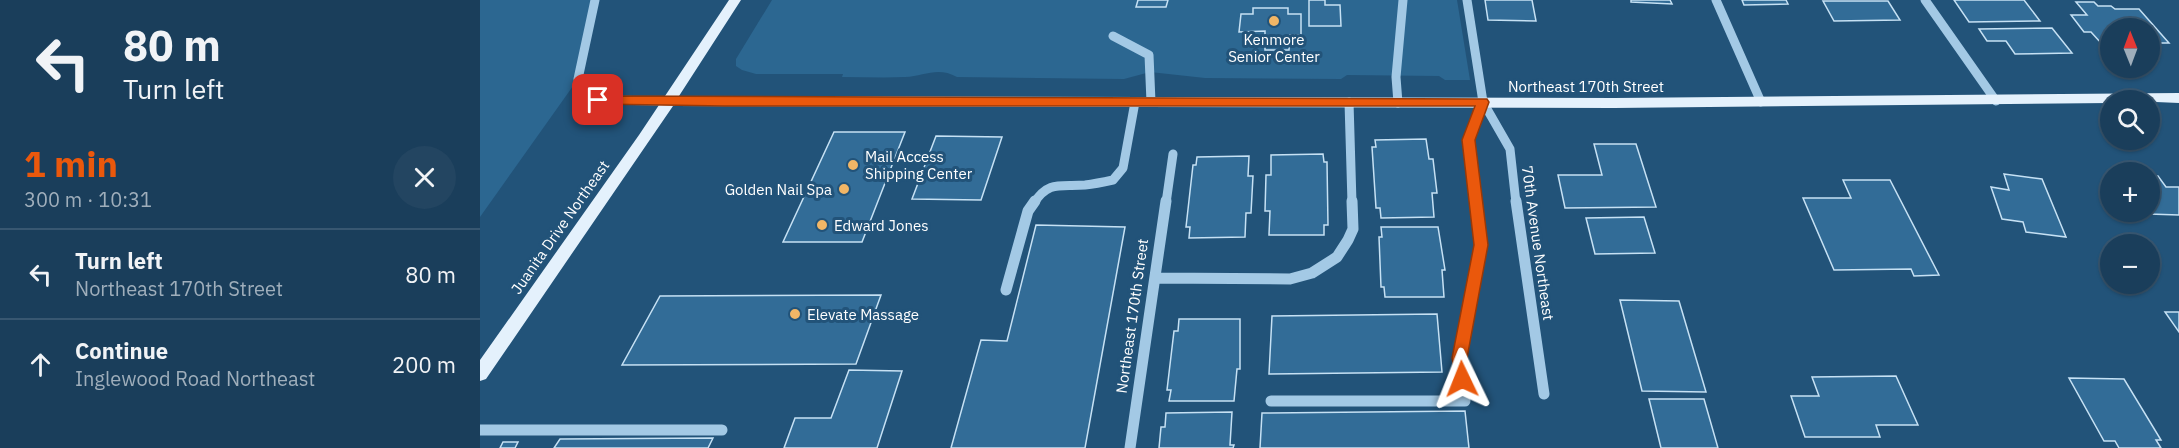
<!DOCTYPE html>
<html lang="en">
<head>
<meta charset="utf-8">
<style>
	:root { --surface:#1a3e5b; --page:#234561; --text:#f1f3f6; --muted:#9faebb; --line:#385771; --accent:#ea580c }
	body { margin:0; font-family:"IBM Plex Sans",sans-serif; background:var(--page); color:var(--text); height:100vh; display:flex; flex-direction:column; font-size:22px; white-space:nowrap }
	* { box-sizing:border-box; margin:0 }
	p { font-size:20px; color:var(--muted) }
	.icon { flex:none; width:33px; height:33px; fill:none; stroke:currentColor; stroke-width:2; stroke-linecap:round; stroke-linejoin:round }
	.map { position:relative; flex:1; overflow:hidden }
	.panel { display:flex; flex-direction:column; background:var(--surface); width:480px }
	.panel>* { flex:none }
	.top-card { background:#1a3e5b; color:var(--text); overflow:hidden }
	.needle { width:39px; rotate:359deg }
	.controls { position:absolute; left:1620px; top:18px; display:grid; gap:12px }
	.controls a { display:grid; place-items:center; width:60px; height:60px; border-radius:50%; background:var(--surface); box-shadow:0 2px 4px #0004,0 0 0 2px var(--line); font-size:30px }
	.pin { position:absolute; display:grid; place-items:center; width:51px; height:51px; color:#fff; margin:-26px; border-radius:12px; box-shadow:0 3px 9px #0006 }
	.me { position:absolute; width:66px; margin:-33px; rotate:358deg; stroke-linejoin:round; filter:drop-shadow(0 0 4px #0008) }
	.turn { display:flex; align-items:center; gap:21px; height:126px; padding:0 24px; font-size:27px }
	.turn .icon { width:78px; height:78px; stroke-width:2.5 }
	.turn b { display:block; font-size:42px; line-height:51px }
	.round { display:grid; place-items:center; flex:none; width:63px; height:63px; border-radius:32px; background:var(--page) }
	.headline { display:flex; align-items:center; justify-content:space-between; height:102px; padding:0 24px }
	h1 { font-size:36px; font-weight:800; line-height:45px; color:var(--accent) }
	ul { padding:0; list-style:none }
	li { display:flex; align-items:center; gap:18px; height:90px; padding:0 24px; border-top:2px solid var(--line) }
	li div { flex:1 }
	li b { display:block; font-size:22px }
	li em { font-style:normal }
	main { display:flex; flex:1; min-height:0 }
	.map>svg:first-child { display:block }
</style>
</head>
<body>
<main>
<section class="panel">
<div class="top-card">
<div class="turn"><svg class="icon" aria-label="left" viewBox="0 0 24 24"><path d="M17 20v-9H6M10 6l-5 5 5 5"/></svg><div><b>80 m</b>Turn left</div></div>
</div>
<div class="headline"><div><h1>1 min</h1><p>300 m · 10:31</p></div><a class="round"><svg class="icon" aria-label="close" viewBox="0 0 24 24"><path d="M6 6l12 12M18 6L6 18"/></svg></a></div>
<ul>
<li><svg class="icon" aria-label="left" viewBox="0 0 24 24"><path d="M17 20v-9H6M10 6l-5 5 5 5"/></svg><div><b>Turn left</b><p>Northeast 170th Street</p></div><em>80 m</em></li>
<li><svg class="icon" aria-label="ahead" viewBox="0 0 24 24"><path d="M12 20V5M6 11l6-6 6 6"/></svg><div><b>Continue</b><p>Inglewood Road Northeast</p></div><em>200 m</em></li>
</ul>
</section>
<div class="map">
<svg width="1699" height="448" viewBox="0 0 1699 448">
	<rect width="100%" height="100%" fill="#225379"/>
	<path fill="#2c6791" d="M0,0H115L98,79L0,217Z
		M292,0H977L990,80H965L959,76L867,75L861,79L725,78L670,72L644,79L477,77C458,66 444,76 425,77C404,78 383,77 362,77L363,74H276L262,70L256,66V59Z"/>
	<path fill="#326c97" stroke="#c6e1f4" stroke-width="1.5" d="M658,0H688L686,7H656Z
		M829,0H845V5H860L861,26H829Z
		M1005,0H1052L1056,21L1008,20Z
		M1151,0H1190L1192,4L1151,2Z
		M1262,0H1306L1308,4L1264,5Z
		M1474,0H1544L1560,21L1489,22Z
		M1343,1H1408L1420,20L1354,21Z
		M1596,2H1614L1618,6H1631L1635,9H1659L1689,43H1670V28H1630V43H1621L1611,32H1604L1591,15H1607Z
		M773,8H808V14H821V35H810L809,50H785V31L759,32L761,14H773Z
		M1572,28L1592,53L1535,54L1526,41H1507L1499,29Z
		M354,132H425L382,242H303Z
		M456,136L522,137L501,200L432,199Z
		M946,139L949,159H953L957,193H952L954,217L901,218L900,208H896L892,147H896L895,140Z
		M1114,144H1156L1176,207L1085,208L1078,175H1122Z
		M843,154L844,162H847L848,225H844V235H789L790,211H785L786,175H791V155Z
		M769,156L768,176H773L771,213H766L765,237L709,238L710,227H706L713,165H716L717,157Z
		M1524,174L1562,179L1586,237L1546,232L1543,222L1522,219L1511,187L1529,190Z
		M1670,176H1678L1686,187H1699V215L1669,214Z
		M1363,180H1410L1459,275L1434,276L1431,269L1354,270L1323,198H1371Z
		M1164,217L1175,253L1115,254L1106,218Z
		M556,225L645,227L605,448H471L501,340L527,341Z
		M901,227H958L965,270H962L964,297H905L904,287H901L899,237H902Z
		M401,295L376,364L142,365L180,296Z
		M1140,300L1199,301L1226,392L1162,391Z
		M1685,312H1699V332Z
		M957,314L962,372L789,374L792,316Z
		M699,319H760V369H757L754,401H689L691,390H687L694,331H698Z
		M369,370L422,371L397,448H304L315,418H351Z
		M1416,376L1438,425H1396L1400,437H1325L1311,396H1339L1332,377Z
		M1589,378L1644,379L1681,440H1676L1681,448H1639L1635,441H1624Z
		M1169,399H1224L1238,448H1181Z
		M985,411L989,448H780L782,413Z
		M752,412L750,445H754L753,448H679L681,427H685L686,413Z
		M233,438L228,448H74L80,439Z
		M23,442H38L35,448H20Z"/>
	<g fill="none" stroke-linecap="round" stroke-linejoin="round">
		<path stroke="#a3c9e5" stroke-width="9" d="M115,0L98,79L103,91L118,100L189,101
			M987,0L1003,102L1030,149L1036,203
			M1236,0L1281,102
			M1445,0L1516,101
			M633,36L669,55L671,102
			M869,102L872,203
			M918,103L916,77L923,0
			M554,203C569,180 581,187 605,185C614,184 624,182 633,180L643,168L655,102
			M686,203L693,154
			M996,203L989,140L1003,102"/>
		<path stroke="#a3c9e5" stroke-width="11" d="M1036,201L1064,394
			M675,278L810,279L832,273L857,257L868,240L873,229L872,201
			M526,290L548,211L555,201
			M791,401H985L979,358L1001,245L996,201
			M0,430H242
			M650,448L686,201"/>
		<path fill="#e4f1fc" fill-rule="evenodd" d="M249,0H261L199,96L1134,98L1699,93V103L1630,100V103L1134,108L193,106L6,379L0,381V360L159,135Z"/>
	</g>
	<path fill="#ea580c" stroke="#983908" stroke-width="1.5" d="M118,96L1007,99L1009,102L995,140L1008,245L987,358L990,379L988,384L982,386L977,384L972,358L994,245L982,140L995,106H245L118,104L112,100Z"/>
	<g fill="#f1b666" stroke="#225379" stroke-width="2">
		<circle cx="794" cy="21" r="6"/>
		<circle cx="373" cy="165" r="6"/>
		<circle cx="364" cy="189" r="6"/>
		<circle cx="342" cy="225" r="6"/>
		<circle cx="315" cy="314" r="6"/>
	</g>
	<g text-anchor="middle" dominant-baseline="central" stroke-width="6" stroke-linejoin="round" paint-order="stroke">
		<g font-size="15" fill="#fff" stroke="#225379" text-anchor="start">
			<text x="794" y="39" text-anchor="middle">Kenmore<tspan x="794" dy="17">Senior Center</tspan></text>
			<text x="385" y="156">Mail Access<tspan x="385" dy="17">Shipping Center</tspan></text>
			<text x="352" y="189" text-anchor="end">Golden Nail Spa</text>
			<text x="354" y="225">Edward Jones</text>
			<text x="327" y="314">Elevate Massage</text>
		</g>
		<g font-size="15" fill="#fff" stroke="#225379">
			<text x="1106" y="86">Northeast 170th Street</text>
			<text transform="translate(80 227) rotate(-55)">Juanita Drive Northeast</text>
			<text transform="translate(1058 243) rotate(82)">70th Avenue Northeast</text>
			<text transform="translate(652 316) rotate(-82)">Northeast 170th Street</text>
		</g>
	</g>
</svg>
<div class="controls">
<a><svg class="needle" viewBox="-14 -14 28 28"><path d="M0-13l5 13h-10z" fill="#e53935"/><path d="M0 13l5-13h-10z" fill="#9faebb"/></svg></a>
<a><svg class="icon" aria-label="search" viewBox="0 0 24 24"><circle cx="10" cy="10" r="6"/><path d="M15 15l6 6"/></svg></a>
<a>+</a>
<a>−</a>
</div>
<div class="pin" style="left:118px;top:100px;background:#d93025"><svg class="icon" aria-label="arrive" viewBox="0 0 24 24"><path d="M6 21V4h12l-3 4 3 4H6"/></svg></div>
<svg class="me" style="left:982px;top:379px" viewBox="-20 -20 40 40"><path d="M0-17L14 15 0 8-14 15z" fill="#ea580c" stroke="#fff" stroke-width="4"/></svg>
</div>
</main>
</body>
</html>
